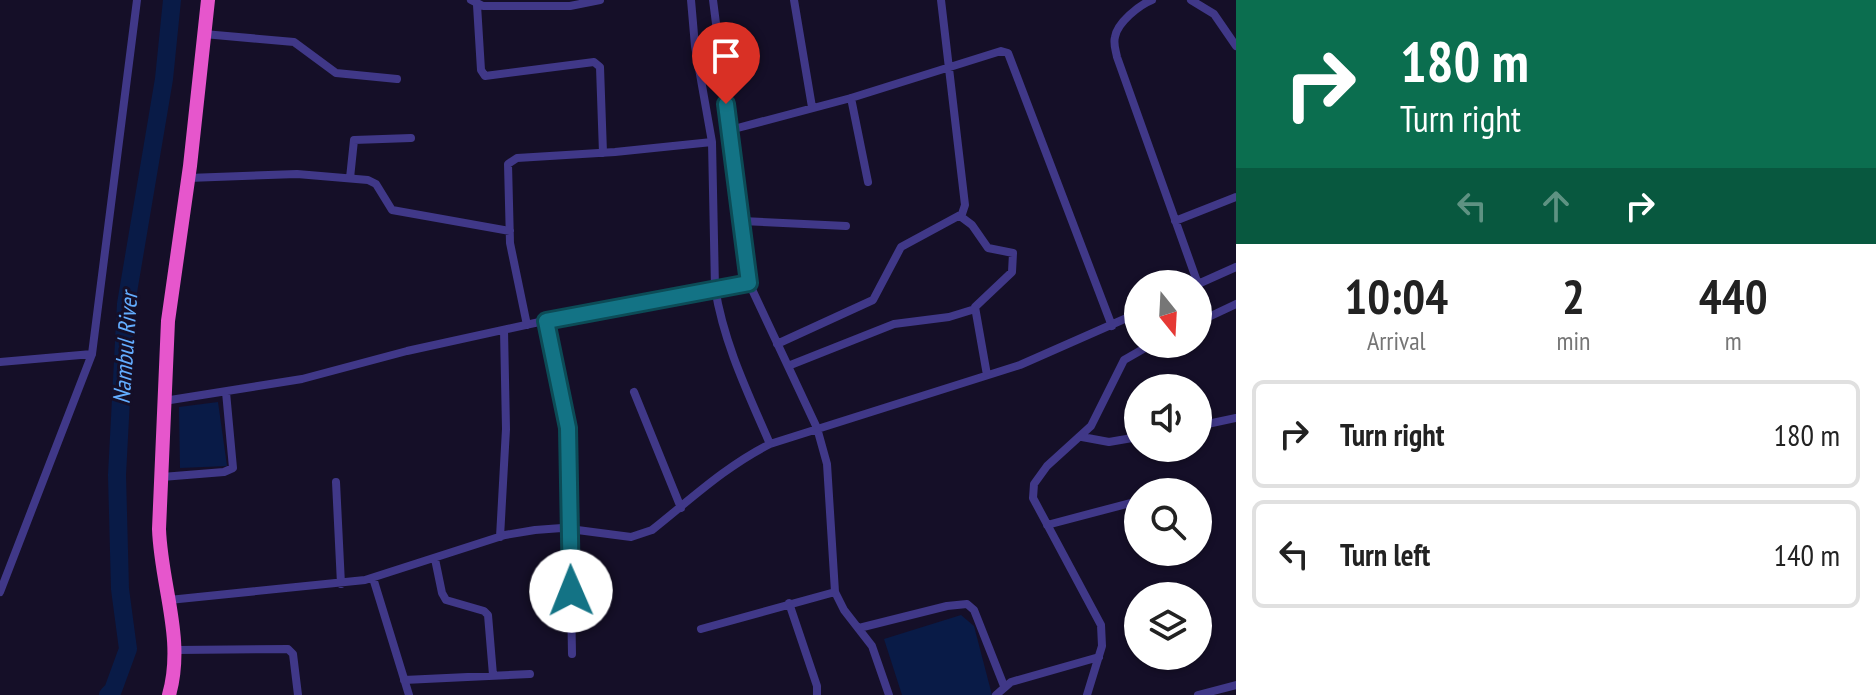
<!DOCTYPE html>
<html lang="en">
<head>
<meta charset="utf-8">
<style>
	:root { --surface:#fff; --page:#f6f6f6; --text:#222; --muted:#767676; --line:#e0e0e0 }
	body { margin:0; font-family:"PT Sans Narrow",sans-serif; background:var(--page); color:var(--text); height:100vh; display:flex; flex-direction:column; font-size:30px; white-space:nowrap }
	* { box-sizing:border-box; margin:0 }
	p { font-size:26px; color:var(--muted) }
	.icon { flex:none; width:44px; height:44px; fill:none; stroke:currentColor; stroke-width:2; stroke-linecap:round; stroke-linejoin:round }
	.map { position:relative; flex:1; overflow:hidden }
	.panel { display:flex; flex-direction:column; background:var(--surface); width:640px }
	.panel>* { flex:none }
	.banner { background:#0b6e4f; color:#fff; overflow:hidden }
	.needle { width:52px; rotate:162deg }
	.tools { position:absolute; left:1124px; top:270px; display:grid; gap:16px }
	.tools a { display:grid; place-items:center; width:88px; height:88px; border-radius:50%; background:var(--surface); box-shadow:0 2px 6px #0004; font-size:40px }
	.pin { position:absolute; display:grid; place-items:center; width:68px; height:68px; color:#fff; margin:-82px -34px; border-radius:50% 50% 50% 0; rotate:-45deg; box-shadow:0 0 8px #0007 }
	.pin .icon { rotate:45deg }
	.me { position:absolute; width:88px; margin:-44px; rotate:359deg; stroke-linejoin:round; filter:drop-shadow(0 0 6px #0008) }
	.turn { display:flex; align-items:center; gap:28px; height:168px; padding:0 32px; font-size:36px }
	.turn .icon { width:104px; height:104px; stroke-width:2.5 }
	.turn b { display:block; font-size:56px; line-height:68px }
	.lanes { display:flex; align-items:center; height:76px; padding:0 32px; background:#0003; justify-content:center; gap:40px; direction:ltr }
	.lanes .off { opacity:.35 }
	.eta { display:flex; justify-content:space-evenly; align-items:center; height:136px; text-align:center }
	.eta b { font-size:48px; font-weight:700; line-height:56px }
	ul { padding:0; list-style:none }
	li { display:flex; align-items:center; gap:24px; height:108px; margin:0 16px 12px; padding:0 16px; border:4px solid var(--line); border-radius:12px }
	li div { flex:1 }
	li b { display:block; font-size:30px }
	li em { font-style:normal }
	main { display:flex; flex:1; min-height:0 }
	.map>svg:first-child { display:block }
</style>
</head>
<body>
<main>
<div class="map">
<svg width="1236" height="695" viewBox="0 0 1236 695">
	<rect width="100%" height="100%" fill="#150f28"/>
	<path fill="#091b47" d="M218,402L227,466L180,468L179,407Z
		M961,615L974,626L992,695H902L884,639Z"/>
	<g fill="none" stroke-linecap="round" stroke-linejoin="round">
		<path stroke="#091b47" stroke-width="18" d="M108,695L113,690L128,649L120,589L117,475L126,304L164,79L172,0"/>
		<path stroke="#403888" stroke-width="8" d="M471,0L483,6H570L600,0
			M691,0L695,46L712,142L715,288C724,344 748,393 770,444
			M713,0L749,283L817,428L827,464L835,592L844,610L872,646L889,695
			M794,0L812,107
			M1152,0C1139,5 1117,23 1115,37C1113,44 1116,51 1117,57L1198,284
			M1191,0L1214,14L1236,46
			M477,5L481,70L485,76L594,62L600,67L603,153
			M204,34L294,42L336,73L397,79
			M851,98L868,182
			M730,130L851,98L1001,51L1008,53L1112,326
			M188,178L297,174L368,180L376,184L392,210L510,231
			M350,178L354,140L411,138
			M960,216L972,225L988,248L1013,253L1012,272L975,307L987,375
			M742,221L846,226
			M1175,221L1236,197
			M1198,284L1236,267
			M546,321L568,428L572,654
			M1198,322L1236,304
			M527,325L510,243L508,164L517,158L615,152L712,142
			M777,344L873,300L901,247L962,214L965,205L941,0
			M0,362L92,354
			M788,366L894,324L949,317L975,309
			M634,392L681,508
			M164,401L302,379L407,351L594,310L749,283
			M1198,426L1236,418
			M1082,437L1109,442L1138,437
			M162,477L224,472L233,468L226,392
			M336,482L341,584
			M1047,525L1138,501
			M500,537L506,429L504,330
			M435,559L442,593L446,600L484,611L488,615L493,675
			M373,578L409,695
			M0,592L92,354L137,0
			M169,600L365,580L505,535L535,530L562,528L631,537L652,530C691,499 726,466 770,444L1020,365L1138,313
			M789,603L817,686V695
			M859,628L947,606L967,604L974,610L1004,686
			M701,629L835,592
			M176,650L288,649L293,654L298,695
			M404,680L530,674
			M996,695L1011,682L1099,657
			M1087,695L1102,646L1101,625L1033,498L1034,484L1047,466L1091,426L1124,360L1152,344
			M1198,695L1236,685"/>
		<path stroke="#e656cc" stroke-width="14" d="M169,695C185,639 161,586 159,529L168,321L190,166L208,0"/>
	</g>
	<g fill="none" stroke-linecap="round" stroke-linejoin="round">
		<g stroke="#0c4b56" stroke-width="20">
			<path id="route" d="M571,591L568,428L546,321L749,283L726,104"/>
		</g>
		<use href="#route" stroke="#137385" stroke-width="14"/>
	</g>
	<g text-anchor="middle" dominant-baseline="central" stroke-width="6" stroke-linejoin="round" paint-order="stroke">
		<g font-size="24" font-style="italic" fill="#63adff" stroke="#150f28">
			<text transform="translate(125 348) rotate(-86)">Nambul River</text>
		</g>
	</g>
</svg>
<div class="tools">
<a><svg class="needle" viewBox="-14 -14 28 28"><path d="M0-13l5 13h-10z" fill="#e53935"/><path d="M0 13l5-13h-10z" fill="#767676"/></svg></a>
<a><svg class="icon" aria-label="sound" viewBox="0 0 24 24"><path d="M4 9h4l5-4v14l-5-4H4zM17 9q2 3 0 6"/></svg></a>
<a><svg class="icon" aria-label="search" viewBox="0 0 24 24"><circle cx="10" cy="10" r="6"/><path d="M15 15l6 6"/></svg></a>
<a><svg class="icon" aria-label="layers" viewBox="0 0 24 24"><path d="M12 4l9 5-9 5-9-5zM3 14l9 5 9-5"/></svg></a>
</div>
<div class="pin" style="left:726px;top:104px;background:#d93025"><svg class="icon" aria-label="arrive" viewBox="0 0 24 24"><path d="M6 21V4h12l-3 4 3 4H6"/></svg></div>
<svg class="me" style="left:571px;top:591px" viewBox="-20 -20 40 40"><circle r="19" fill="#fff"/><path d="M0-13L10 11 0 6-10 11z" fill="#137385"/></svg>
</div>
<section class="panel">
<div class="banner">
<div class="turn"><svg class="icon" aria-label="right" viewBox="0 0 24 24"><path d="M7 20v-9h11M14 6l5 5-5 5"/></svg><div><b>180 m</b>Turn right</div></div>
<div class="lanes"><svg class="icon off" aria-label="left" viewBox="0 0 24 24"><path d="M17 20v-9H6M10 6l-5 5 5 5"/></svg><svg class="icon off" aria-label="ahead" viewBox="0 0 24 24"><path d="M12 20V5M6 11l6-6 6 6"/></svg><svg class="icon" aria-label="right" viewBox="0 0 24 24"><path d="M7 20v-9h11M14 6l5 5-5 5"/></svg></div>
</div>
<div class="eta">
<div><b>10:04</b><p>Arrival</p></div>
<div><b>2</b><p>min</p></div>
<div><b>440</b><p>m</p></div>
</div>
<ul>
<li><svg class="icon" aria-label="right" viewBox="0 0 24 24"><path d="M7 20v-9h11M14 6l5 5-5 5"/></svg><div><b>Turn right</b></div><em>180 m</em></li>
<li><svg class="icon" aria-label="left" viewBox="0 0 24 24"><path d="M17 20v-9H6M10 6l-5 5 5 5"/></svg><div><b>Turn left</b></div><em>140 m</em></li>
</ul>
</section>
</main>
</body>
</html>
